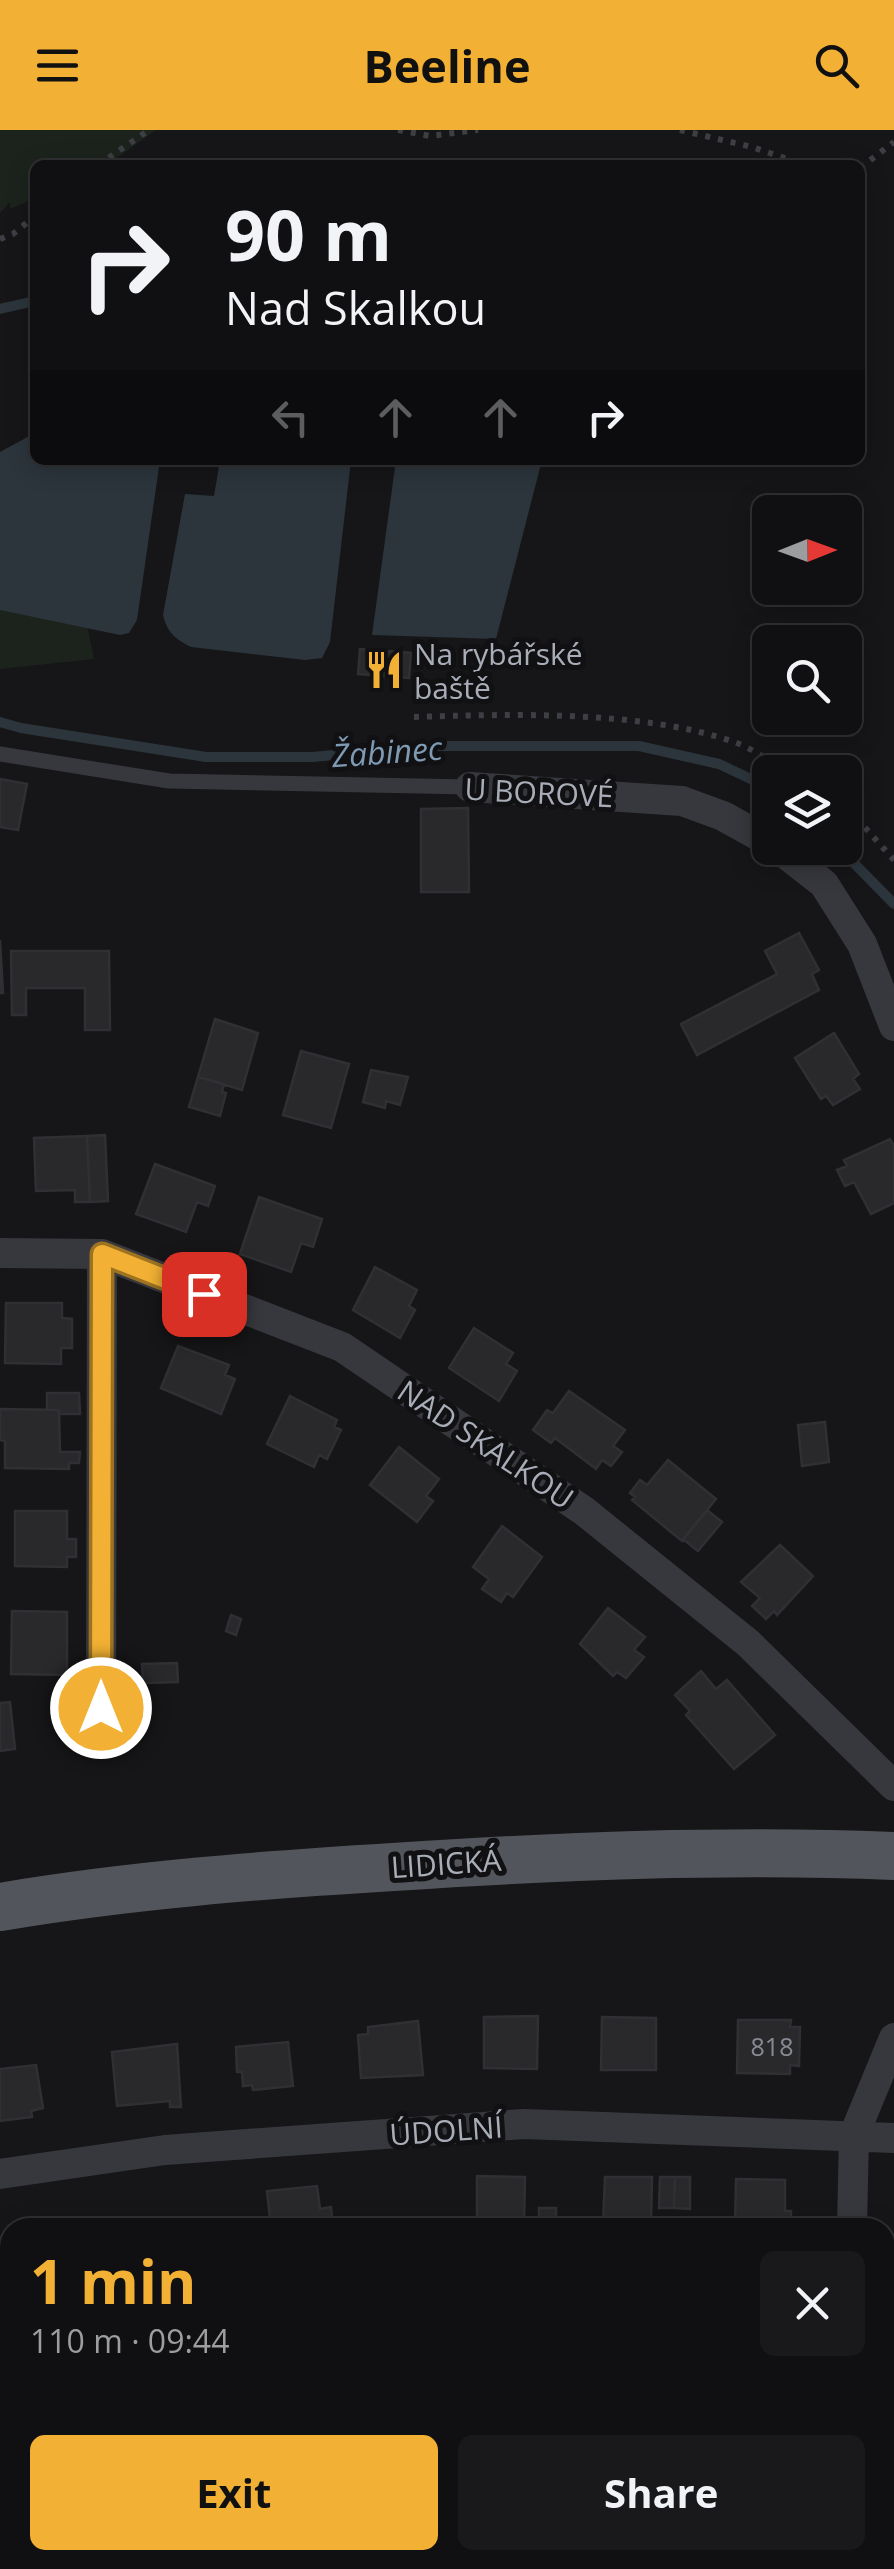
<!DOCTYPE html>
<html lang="en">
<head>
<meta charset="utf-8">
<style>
	:root { --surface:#101012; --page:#19191b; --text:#f1f3f6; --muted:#9c9d9f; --line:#303032; --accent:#f2b134 }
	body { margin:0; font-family:"Open Sans",sans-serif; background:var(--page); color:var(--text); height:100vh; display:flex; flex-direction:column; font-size:38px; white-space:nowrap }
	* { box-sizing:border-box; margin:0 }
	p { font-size:32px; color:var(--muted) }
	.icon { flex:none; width:55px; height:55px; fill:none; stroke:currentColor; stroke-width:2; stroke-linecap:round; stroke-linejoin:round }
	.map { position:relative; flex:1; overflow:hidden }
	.panel { position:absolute; left:0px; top:2088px; width:895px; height:352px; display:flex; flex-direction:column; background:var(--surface); border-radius:30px 30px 0 0; box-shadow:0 5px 25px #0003,0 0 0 2px var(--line) }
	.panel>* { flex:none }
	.banner { position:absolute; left:30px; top:30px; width:835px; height:305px; border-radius:15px; box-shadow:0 5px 25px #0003,0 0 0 2px var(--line); background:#101012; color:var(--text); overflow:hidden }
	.needle { width:65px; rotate:89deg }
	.buttons { position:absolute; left:752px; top:365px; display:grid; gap:20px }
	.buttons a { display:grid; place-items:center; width:110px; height:110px; border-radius:15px; background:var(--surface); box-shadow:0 5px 25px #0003,0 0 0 2px var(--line); font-size:50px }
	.pin { position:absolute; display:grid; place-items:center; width:85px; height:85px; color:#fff; margin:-42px; border-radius:20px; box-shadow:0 5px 15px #0006 }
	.me { position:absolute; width:110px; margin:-55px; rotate:0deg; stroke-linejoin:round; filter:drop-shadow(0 0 8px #0008) }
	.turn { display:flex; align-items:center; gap:35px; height:210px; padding:0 30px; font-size:45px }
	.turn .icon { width:130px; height:130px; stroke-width:2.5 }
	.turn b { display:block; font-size:70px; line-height:85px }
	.lanes { display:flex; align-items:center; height:95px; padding:0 30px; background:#0003; justify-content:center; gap:50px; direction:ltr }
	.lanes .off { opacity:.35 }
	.round { display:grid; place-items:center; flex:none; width:105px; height:105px; border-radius:15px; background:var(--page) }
	.overview { display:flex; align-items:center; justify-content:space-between; height:170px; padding:0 30px }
	h1 { font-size:60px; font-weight:700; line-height:75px; color:var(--accent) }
	.primary-button { display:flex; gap:20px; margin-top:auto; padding:20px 30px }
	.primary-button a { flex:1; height:115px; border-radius:15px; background:var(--accent); color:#111; font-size:40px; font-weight:700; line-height:115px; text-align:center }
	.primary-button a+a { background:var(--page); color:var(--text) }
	header { display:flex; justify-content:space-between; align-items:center; height:130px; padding:0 30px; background:var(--accent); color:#111; font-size:45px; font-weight:700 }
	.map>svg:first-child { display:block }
</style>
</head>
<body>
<header><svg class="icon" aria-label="menu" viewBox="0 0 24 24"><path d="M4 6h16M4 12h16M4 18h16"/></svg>Beeline<svg class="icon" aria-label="search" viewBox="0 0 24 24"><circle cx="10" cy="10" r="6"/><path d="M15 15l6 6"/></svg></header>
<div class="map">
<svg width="894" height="2439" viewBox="0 0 894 2439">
	<rect width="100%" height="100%" fill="#161618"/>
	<path fill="#1c231d" d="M0,0H156L107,35H35V68L10,79V72L0,83Z
		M0,476L87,495L94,529L0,539Z"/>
	<path fill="#2c353c" d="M35,303V330H160L137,490L129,503L120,505L0,480V322Z
		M212,330H351L330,512L322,528L305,530L191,517C175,509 167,502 163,485L185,364L214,366L219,336Z
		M396,330H542L496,509L372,505Z"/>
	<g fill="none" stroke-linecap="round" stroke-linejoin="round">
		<path stroke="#2c353c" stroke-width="10" d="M0,179L35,171
			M0,592L21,598L206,627H312L432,616H639L719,634L770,658
			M839,718L894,774"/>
	</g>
	<path fill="#29292c" stroke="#303034" stroke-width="2.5" d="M360,519L411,523L409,548L358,544Z
		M0,649L27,654L18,700L0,697Z
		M468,678L469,762H421V679Z
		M799,803L819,840L812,844L819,860L697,925L681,894L777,844L765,821Z
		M0,810L3,863H0Z
		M11,821H109L110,900H85V858H26V885H12Z
		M215,889L258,903L242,960L198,947Z
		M834,903L859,944L853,949L860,959L833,975L826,966L821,969L795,928Z
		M301,921L349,934L331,998L283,985Z
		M371,940L408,947L400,975L386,971L385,978L363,972Z
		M198,947L224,954L222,962L226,963L220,986L189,977Z
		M105,1005L108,1071L90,1072L87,1006Z
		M87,1006L90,1072H75V1060L36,1061L34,1008Z
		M890,1009L894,1016V1073L871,1084L854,1052L845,1056L837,1040L847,1036L844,1030Z
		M155,1034L215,1056L208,1076L197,1072L186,1102L136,1084Z
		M259,1067L322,1089L313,1117L301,1113L291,1142L240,1124Z
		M375,1137L417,1160L409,1176L415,1180L400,1208L353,1180Z
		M6,1173H62V1188L72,1189V1218H61V1234L5,1233Z
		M474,1198L513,1223L506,1234L517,1241L499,1271L449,1238Z
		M178,1216L229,1235L225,1245L235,1249L221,1284L161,1258Z
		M569,1261L625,1300L613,1316L622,1322L611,1336L602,1330L596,1339L555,1308L551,1313L533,1300L547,1280L553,1283Z
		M47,1263H79L80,1284H59V1280H47Z
		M290,1266L337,1290L334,1297L341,1300L327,1329L319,1325L314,1337L267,1314Z
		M0,1279L59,1280L60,1322H80L79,1333H69V1339L5,1338V1311L0,1310Z
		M825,1292L829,1332L802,1336L798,1295Z
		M399,1317L439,1349L426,1366L433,1371L417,1392L370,1355Z
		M668,1330L716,1369L682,1411L632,1370L635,1367L630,1363L640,1350L647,1355Z
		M707,1380L722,1392L698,1421L683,1409Z
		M15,1381H67V1409H76V1427H67V1437L15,1436Z
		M502,1396L542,1427L513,1467L507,1463L501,1472L482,1459L489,1449L473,1437Z
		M780,1415L813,1446L777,1485L774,1481L766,1489L752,1476L760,1468L741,1452Z
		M608,1478L645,1507L634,1520L644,1527L626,1548L617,1542L613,1546L580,1514Z
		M12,1481L67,1482V1545L11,1544Z
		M231,1485L241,1489L236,1505L226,1501Z
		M177,1533L178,1552L143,1553L142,1534Z
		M701,1541L716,1559L727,1550L775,1605L734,1639L686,1585L690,1581L675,1565Z
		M10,1572L15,1619L0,1621V1573Z
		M538,1886L537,1939L484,1938V1887Z
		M602,1887L656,1888V1940H601Z
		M738,1890H791L790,1897H800L799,1936L790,1935V1944L737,1943Z
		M418,1891L423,1945L361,1948L358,1905L368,1904V1897Z
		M288,1912L293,1956L253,1960L252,1955L243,1956L242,1942H237L236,1917Z
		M177,1914L181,1977H170V1971L117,1976L112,1922Z
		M36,1935L43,1978L31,1981L32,1987L0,1991V1939Z
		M477,2046L525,2047L524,2093L477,2092Z
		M605,2047H652L651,2095L603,2094Z
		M660,2047H675L674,2078H659Z
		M675,2047H690V2079L674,2078Z
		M736,2049L785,2050V2081H791V2098L735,2097Z
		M317,2056L320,2079L331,2077L333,2098H271L267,2061Z
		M539,2078H556V2098H539Z
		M168,2093H221V2098H168Z
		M894,2188V2230L886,2189Z
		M0,2193H4L8,2237L0,2238Z
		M0,2249H10V2321H0Z"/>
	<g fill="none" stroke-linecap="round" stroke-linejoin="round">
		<path stroke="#3d3f44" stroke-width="6" stroke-dasharray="5 8" stroke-linecap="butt" d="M398,0L430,6L478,0
			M680,0L752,17L805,35
			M98,35L149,0
			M860,38L894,12
			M0,109L13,104L35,86
			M414,587C510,584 643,580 734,612C752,618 770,632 787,642
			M845,681L861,693L894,730"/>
		<path stroke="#37383d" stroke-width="15" d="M0,624L169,651L470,657"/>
		<path stroke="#37383d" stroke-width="30" d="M470,657L682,671L723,686L770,712
			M778,718L824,754L862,814L894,896
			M0,1123L102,1124L342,1217L584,1381L748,1513L894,1656
			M101,1578L102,1124
			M0,2044L165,2020L524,1994L894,2008
			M852,2098L854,2005L894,1908
			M885,2357H894
			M422,2439L471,2430
			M846,2439L847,2430"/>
		<path stroke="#53555c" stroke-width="48" d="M0,1777C130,1755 262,1745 393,1737C560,1726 727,1719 894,1726"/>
	</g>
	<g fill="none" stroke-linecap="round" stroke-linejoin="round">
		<g stroke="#9d7322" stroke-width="25">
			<path id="route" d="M101,1578L102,1124L204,1164"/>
		</g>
		<use href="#route" stroke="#f2b134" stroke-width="18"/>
	</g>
	<defs>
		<g id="restaurant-bare" transform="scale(3)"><path d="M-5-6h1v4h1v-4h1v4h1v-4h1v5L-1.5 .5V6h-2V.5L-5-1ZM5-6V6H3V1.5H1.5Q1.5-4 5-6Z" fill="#f2b134" stroke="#111113" stroke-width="2.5" paint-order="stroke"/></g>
	</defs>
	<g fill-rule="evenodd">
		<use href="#restaurant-bare" x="384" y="540"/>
	</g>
	<g text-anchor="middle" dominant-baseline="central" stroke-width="10" stroke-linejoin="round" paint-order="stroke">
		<g font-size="25" fill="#888b94">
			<text x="772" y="1916">818</text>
		</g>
		<g font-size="30" fill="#a8adb8" stroke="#111113" text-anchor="start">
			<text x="414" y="523">Na rybářské<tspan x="414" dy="34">baště</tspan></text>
		</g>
		<g font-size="30" fill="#a8adb8" stroke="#111113">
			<text transform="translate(539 662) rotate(3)">U BOROVÉ</text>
			<text transform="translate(486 1314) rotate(34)">NAD SKALKOU</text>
			<text transform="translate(446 1733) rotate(-4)">LIDICKÁ</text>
			<text transform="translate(446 2000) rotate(-4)">ÚDOLNÍ</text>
		</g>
		<g font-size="32" font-style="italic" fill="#7f9bb3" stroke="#111113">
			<text transform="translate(387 621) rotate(-4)">Žabinec</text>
		</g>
	</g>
</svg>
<div class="buttons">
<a><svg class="needle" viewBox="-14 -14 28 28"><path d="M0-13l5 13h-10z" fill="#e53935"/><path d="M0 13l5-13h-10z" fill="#9c9d9f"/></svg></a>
<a><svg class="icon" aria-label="search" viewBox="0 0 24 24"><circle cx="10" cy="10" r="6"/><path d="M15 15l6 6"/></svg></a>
<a><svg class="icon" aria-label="layers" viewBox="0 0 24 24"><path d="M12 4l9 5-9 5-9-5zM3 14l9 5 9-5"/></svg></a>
</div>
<div class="pin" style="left:204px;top:1164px;background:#d93025"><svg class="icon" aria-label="arrive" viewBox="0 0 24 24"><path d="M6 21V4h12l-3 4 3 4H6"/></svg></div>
<svg class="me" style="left:101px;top:1578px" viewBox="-20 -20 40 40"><circle r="17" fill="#f2b134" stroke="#fff" stroke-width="3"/><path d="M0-11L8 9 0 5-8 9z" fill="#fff"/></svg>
<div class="banner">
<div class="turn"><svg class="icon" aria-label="right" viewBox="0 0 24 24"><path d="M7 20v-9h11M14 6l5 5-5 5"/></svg><div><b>90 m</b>Nad Skalkou</div></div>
<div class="lanes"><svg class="icon off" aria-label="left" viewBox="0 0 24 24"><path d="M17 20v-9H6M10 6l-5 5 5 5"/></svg><svg class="icon off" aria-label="ahead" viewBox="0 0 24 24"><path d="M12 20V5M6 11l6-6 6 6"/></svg><svg class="icon off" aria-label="ahead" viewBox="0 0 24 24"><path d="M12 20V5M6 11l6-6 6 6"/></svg><svg class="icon" aria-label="right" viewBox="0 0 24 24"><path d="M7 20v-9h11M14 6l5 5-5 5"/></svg></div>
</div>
<section class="panel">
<div class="overview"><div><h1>1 min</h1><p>110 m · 09:44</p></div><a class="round"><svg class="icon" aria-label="close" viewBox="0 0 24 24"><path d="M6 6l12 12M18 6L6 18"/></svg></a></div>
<div class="primary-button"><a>Exit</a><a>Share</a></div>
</section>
</div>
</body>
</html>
